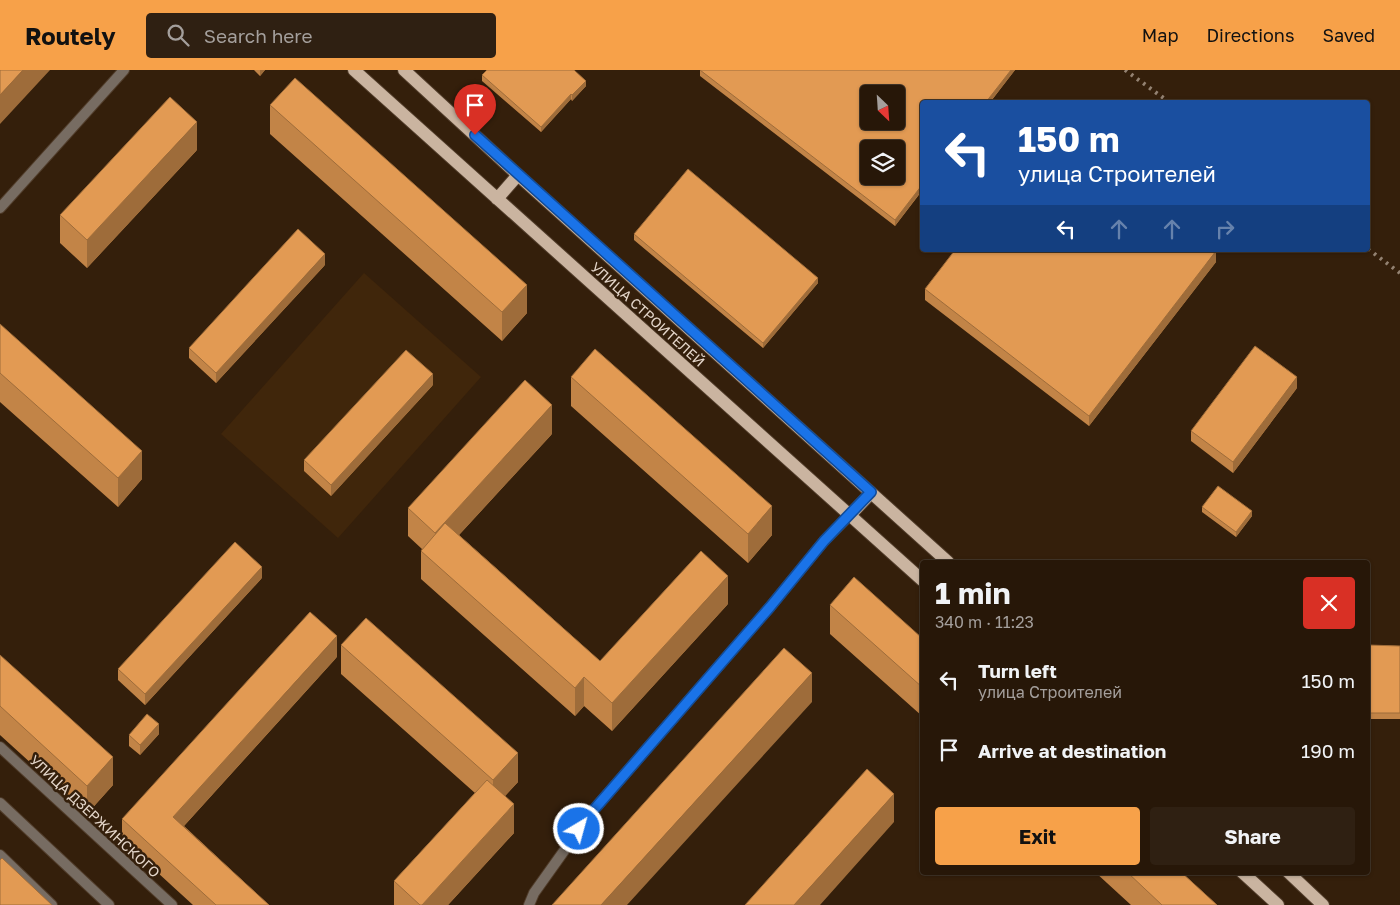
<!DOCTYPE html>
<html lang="en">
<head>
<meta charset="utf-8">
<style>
	:root { --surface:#271708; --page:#2f2012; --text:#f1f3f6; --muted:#a49f9c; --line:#433629; --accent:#f7a149 }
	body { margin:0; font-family:"Golos Text",sans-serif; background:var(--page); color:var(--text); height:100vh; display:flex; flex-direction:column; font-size:19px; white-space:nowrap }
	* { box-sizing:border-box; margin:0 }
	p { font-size:16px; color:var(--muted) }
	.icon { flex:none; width:28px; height:28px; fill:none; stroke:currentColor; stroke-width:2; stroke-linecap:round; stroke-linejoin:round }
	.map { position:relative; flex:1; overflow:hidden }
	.details { position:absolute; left:920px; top:490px; width:450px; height:315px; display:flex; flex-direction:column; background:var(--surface); border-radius:5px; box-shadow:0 1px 4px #0004,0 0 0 1px var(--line) }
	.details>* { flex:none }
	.banner { position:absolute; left:920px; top:30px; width:450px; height:152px; border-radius:5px; box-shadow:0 1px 4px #0004,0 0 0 1px var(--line); background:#1a4fa0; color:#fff; overflow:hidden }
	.needle { width:32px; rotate:155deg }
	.controls { position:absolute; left:860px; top:15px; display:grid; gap:10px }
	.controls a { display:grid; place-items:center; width:45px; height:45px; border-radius:5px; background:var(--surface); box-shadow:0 1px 4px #0004,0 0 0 1px var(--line); font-size:25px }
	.pin { position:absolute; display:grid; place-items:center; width:42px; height:42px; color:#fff; margin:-51px -21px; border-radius:50% 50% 50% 0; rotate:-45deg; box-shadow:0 0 5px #0007 }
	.pin .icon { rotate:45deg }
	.me { position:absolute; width:55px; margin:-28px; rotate:37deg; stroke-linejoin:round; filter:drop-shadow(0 0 4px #0008) }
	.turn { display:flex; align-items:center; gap:18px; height:105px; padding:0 15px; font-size:22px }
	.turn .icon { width:65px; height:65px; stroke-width:2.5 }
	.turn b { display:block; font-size:35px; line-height:42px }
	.lanes { display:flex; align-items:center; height:48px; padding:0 15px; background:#0003; justify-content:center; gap:25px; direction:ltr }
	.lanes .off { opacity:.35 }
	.round { display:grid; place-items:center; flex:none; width:52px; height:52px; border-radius:5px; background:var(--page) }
	.summary { display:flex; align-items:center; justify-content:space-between; height:85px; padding:0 15px }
	h1 { font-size:30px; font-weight:700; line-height:38px }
	.primary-button { display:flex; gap:10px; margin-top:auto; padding:10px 15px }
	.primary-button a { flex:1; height:58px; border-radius:5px; background:var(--accent); color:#111; font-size:20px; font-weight:700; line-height:58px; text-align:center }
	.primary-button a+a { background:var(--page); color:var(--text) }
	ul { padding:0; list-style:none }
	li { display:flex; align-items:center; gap:15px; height:70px; padding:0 15px }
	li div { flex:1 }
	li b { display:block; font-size:19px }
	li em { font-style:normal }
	header { display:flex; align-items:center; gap:30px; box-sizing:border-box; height:70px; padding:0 25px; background:var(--accent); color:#111 }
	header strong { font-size:24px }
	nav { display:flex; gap:28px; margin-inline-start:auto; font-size:18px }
	.search { width:350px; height:45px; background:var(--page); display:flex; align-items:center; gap:12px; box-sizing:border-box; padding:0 18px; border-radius:5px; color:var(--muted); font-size:19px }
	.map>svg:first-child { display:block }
</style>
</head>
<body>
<header>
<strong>Routely</strong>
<div class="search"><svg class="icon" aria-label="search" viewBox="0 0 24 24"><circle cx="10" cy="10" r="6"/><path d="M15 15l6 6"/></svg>Search here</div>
<nav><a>Map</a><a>Directions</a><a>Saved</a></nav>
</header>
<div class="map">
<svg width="1400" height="835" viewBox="0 0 1400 835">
	<rect width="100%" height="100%" fill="#341f0b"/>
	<path fill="#40260b" d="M364,203L481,307L338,468L221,364Z"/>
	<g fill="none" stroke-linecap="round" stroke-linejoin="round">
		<g stroke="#503c2a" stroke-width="12">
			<path id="street" d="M0,138L124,0
				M0,677L172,835
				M0,733L109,835
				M0,785L52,835
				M529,835L534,823L591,743L770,537L824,471L851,444"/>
		</g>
		<g stroke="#503c2a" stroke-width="14">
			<path id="primary" d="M354,0L922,510
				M404,0L518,105L948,492
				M497,129L518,105
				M851,444L871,423
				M1242,802L1278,835
				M1288,802L1323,835"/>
		</g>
		<use href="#street" stroke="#776c62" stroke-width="10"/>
		<use href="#primary" stroke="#cab4a0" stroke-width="12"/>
		<path stroke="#938272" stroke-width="4" stroke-dasharray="2.5 5" stroke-linecap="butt" d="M1125,0L1169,32
			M1368,179L1400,203"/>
	</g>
	<path fill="#c28447" d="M254,0H265L260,6Z
		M700,0H1015L895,156L700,6Z
		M482,5L586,16L572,31L571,29L541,62L482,11Z
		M270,35L527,243L502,271L270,64Z
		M197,80L87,198L60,173V145Z
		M634,164L818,213L763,278L634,170Z
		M1216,192L1089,356L925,230V219Z
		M325,195L216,313L189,288V278Z
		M0,254L142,409L118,437L0,332Z
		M571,307L772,465L748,493L571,336Z
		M433,315L331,426L304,401V390Z
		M1297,318L1233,403L1191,371V361Z
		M552,364L459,465L600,591L728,534L612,661L584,636L575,646L421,509V481L422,479L408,466V438Z
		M1202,437L1252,446L1236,467L1202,442Z
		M262,508L145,635L118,610V599Z
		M830,535L922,568V646L830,564Z
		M341,575L518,712L505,726L514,763L448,835H394V811L475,723L341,604Z
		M1368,575L1400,576V649H1368Z
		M0,585L113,715L87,744L0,665Z
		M337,587L184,756L269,835H193L122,770V749Z
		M159,664L140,685L129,676V665Z
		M1095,802H1181L1217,835H1131Z"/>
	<path fill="#9e6c3a" d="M23,0H50L0,54V25Z
		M260,0H265L260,6Z
		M1011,0H1015L990,32H986Z
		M586,11V16L572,31V25Z
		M571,24V29L541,62V57Z
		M197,52V80L87,198V170Z
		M922,115V120L895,156V150Z
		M1216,181V192L1089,356V346Z
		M325,184V195L216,313V303Z
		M818,208V213L763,278V273Z
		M527,215V243L502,271V242Z
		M433,304V315L331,426V415Z
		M1297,307V318L1233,403V392Z
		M552,335V364L435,491V463Z
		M142,381V409L118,437V408Z
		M772,436V465L748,493V464Z
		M1252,441V446L1236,467V462Z
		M262,497V508L145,635V624Z
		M728,506V534L612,661V633Z
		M337,566V587L173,768V747Z
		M812,603V632L627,835H601Z
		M584,607V636L575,646V618Z
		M159,654V664L140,685V675Z
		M518,683V712L493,739V710Z
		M113,687V715L87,744V716Z
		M894,724V752L820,835H794Z
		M514,734V763L448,835H422Z"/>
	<path fill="#e29a53" stroke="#9e6c3a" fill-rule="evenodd" d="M0,0H23L0,25Z
		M487,0H574L586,11L572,25L571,24L541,57L482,5Z
		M700,0H1011L986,32H922V115L895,150ZM869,24H896V51H869ZM869,79H896V106H869Z
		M295,8L527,215L502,242L270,35Z
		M170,27L197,52L87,170L60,145Z
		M688,99L818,208L763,273L634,164Z
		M298,159L325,184L216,303L189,278Z
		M955,180H1214L1216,181L1089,346L925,219Z
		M0,254L142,381L118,408L0,303Z
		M1255,276L1297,307L1233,392L1191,361Z
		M595,279L772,436L748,464L571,307Z
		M406,280L433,304L331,415L304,390Z
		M525,310L552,335L435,463L408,438Z
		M1218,416L1252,441L1236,462L1202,437Z
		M445,453L600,591L701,481L728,506L612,633L584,607L575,618L421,481Z
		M235,472L262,497L145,624L118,599Z
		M1062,490L1065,492H1059Z
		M854,507L922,568V617L830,535Z
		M310,542L337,566L173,747L269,835H216L122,749Z
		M366,548L518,683L493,710L341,575Z
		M1368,575L1400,576V643H1368Z
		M784,578L812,603L601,835H552Z
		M0,585L113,687L87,716L0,636Z
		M147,644L159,654L140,675L129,665Z
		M867,699L894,724L794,835H745Z
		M487,710L514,734L422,835H420L394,811Z
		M2,788L52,835H0V790Z
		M1127,802H1181L1217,835H1162Z"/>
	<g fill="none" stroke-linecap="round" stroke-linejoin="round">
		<g stroke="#114b97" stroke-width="12">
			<path id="route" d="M475,65L871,422L824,471L770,537L591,743L579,759"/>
		</g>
		<use href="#route" stroke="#1a73e8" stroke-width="9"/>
	</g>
	<g text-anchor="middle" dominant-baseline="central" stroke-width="5" stroke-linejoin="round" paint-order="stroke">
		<g font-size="14" fill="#e4d6ca" stroke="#341f0b">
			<text transform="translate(648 244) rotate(42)">УЛИЦА СТРОИТЕЛЕЙ</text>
			<text transform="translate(95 746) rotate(43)">УЛИЦА ДЗЕРЖИНСКОГО</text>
		</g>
	</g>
</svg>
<div class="controls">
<a><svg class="needle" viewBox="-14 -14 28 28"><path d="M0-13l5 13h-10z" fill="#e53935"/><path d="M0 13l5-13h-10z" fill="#a49f9c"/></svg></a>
<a><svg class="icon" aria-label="layers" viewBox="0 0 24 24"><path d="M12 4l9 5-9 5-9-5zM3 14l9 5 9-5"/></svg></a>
</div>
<div class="pin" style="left:475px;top:65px;background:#d93025"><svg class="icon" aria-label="arrive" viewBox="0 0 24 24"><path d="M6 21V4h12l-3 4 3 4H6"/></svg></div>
<svg class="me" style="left:579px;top:759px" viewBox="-20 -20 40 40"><circle r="17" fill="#1a73e8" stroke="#fff" stroke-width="3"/><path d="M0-11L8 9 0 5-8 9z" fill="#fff"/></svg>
<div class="banner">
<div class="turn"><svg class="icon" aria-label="left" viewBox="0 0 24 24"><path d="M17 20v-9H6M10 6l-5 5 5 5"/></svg><div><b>150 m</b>улица Строителей</div></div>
<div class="lanes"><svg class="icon" aria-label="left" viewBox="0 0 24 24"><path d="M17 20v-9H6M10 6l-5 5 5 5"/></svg><svg class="icon off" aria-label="ahead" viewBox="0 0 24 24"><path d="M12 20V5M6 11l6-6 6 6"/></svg><svg class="icon off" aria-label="ahead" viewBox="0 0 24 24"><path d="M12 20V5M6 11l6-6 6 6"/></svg><svg class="icon off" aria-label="right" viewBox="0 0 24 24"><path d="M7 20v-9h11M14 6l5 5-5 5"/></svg></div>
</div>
<section class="details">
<div class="summary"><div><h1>1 min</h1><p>340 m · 11:23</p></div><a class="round" style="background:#d93025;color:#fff"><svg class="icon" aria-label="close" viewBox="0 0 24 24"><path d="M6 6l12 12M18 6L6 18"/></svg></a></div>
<ul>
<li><svg class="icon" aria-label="left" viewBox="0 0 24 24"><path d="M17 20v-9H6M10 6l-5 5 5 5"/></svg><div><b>Turn left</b><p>улица Строителей</p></div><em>150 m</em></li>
<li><svg class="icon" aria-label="arrive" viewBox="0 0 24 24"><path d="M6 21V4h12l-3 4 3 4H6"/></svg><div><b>Arrive at destination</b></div><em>190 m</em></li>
</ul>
<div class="primary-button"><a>Exit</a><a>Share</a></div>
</section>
</div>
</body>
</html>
